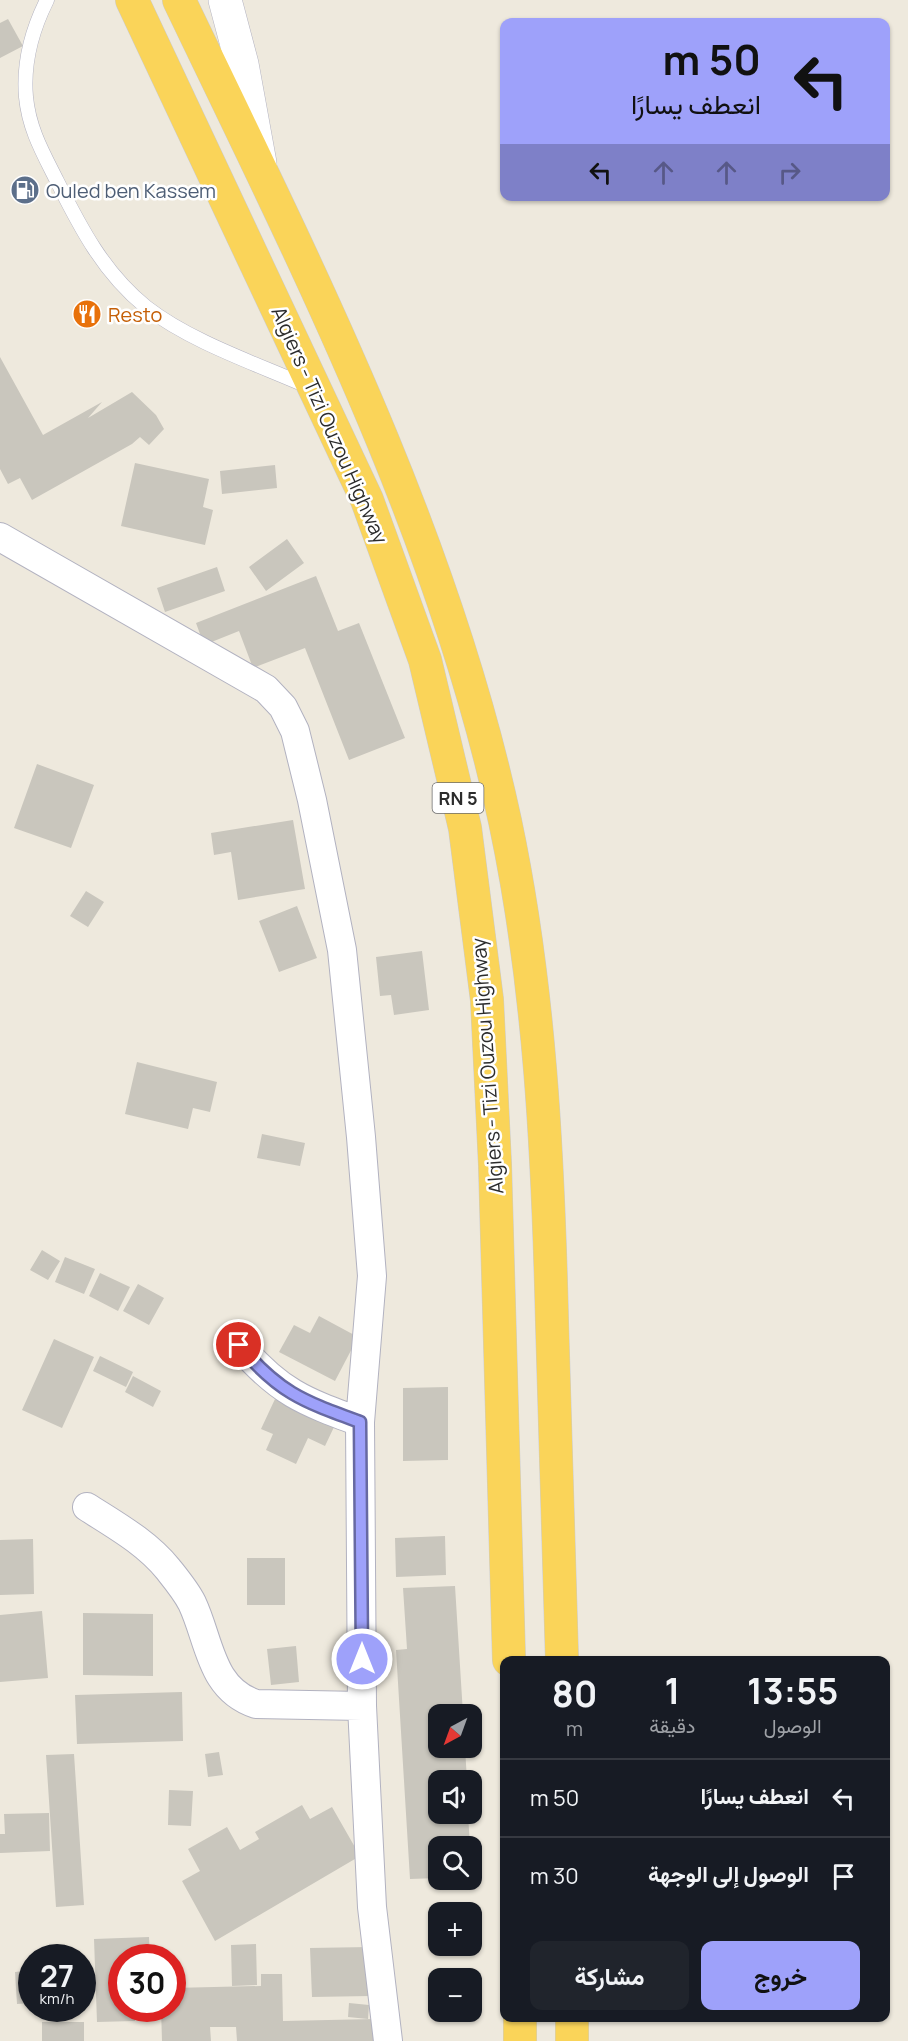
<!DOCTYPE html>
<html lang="ar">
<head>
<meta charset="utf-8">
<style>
	:root { --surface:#171b24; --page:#20242c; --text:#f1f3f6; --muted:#9ea1a6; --line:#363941; --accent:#9ea1fa }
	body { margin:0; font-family:Manrope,Vazirmatn,sans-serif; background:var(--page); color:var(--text); direction:rtl; height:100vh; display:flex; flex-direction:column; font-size:22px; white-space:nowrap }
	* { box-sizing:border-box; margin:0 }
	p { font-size:20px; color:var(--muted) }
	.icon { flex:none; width:33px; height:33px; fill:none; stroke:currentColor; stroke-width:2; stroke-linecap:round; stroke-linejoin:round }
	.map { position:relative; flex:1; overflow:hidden; direction:ltr }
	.side { position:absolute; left:500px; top:1656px; width:390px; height:366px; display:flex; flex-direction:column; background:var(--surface); border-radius:12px; box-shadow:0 2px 4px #0004; direction:rtl }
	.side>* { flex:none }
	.guide { position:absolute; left:500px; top:18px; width:390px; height:183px; border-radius:12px; box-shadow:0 2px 4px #0004; direction:rtl; background:#9ea1fa; color:#111; overflow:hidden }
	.needle { width:39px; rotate:221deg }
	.fabs { position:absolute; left:428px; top:1704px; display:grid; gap:12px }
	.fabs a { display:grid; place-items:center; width:54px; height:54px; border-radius:12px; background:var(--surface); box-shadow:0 2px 4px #0004; font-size:30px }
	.speed { position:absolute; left:18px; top:1944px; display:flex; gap:12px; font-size:30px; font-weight:700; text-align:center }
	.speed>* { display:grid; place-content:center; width:78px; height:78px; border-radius:50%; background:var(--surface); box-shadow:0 2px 4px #0004; line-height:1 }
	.speed small { font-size:15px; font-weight:400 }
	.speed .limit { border:9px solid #d22; background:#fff; color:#111 }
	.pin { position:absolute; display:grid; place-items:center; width:51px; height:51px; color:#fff; margin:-26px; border:3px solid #fff; border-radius:50%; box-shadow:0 2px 6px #0007 }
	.me { position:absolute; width:66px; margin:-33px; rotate:0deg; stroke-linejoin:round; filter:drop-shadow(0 0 4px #0008) }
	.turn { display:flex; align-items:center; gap:21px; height:126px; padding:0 30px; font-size:27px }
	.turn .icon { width:78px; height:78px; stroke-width:2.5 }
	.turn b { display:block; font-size:42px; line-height:51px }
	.lanes { display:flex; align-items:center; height:57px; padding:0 30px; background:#0003; justify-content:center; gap:30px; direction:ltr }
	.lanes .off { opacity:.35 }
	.eta { display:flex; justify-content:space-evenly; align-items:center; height:102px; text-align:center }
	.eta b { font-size:36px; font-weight:700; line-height:42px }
	.button { display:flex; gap:12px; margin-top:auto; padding:12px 30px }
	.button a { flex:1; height:69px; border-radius:12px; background:var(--accent); color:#111; font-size:24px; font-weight:700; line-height:69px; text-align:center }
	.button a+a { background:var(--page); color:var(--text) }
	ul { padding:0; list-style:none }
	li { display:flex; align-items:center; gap:18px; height:78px; padding:0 30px; border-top:2px solid var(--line) }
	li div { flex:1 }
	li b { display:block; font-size:22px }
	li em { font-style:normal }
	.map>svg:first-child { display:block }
</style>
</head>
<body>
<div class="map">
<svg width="908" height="2041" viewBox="0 0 908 2041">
	<rect width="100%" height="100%" fill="#eee9dd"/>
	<path fill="#c9c6bd" d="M8,19L23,46L0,58V23Z
		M0,357L43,435L102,402L88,418L132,392L156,415L164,429L149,445L140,437L132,444L32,500L20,478L8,484L0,469Z
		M135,463L209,479L203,507L213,510L205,545L121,526Z
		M275,465L277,488L222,494L220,471Z
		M287,539L304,563L266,591L249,567Z
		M217,567L225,591L165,612L157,588Z
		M316,576L338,631L359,623L405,738L349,760L305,648L253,668L239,631L204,645L196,623Z
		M37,764L94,785L71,848L14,828Z
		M293,820L305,889L238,900L231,852L214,855L211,833Z
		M86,891L104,902L88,927L70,916Z
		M297,906L317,958L279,972L259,921Z
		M422,951L429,1010L394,1015L391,995L380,996L376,957Z
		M137,1062L217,1082L210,1112L193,1108L188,1129L125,1114Z
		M262,1134L305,1143L300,1166L257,1158Z
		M42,1250L60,1261L48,1280L30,1270Z
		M65,1257L95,1269L84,1294L55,1282Z
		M100,1273L130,1287L118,1311L89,1296Z
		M138,1284L164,1298L149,1325L123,1311Z
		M319,1316L358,1337L335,1381L279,1352L294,1325L310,1333Z
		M54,1339L94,1357L62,1428L22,1410Z
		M100,1356L133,1372L126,1387L93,1371Z
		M133,1376L161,1391L153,1407L125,1392Z
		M448,1387V1460L403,1461V1388Z
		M275,1399L334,1427L325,1446L308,1438L296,1464L266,1450L273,1434L261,1429Z
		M445,1536L446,1575L396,1577L395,1538Z
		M33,1539L34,1594L0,1595V1540Z
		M247,1558H285V1605H247Z
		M455,1586L463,1714H438V1748H465L467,1780H438V1814H468L470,1846H438V1878L410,1879L396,1650L407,1649L403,1588Z
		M42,1611L48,1678L0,1682V1615Z
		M83,1613L153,1614V1676L83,1675Z
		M296,1646L299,1682L271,1685L267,1649Z
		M182,1692L183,1741L77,1744L75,1695Z
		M219,1752L223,1775L208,1777L205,1754Z
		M74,1754L84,1905L56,1907L46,1755Z
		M169,1790L193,1791L191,1826L168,1825Z
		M302,1805L310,1819L332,1807L360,1856L215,1941L182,1881L200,1871L188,1849L227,1827L240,1850L259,1839L255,1832Z
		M49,1813L50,1851L0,1853V1834H5L4,1814Z
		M149,1937L150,1958H122V2008H135V2021L97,2022L94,1939Z
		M256,1944L257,1985L232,1986L231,1945Z
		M369,1947L370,1996L312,1997L310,1948Z
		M32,1970V2003L17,2004L15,1972Z
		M261,1974H282L283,2021L374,2019L375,2041H237L236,2027H210L211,2041H162L161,2008H172V1988L261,1986Z
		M349,2003L369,2005L368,2019L348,2017Z
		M42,2022H84V2041H42Z"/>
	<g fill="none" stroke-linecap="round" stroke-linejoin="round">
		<g stroke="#b2b2c0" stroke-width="15">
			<path id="service" d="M47,0C32,30 23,63 26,97C29,129 43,153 57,181C81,229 104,273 146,307C191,342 257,364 309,387"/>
		</g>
		<g stroke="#b2b2c0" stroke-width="30">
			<path id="minor" d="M0,537L266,689L283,707L295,731L312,800L342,950L361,1137L372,1276L360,1422L362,1706L372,1907L388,2041
				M239,1345C279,1392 303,1401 360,1422
				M87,1507C115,1525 146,1542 168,1569C176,1579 186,1591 192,1603C210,1641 210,1689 256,1704L362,1706"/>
		</g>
		<g stroke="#b2b2c0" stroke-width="34">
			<path id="secondary" d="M225,0L242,64L260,163"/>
		</g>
		<g stroke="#ccc" stroke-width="34">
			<path id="trunk" d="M132,0L367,500L425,660L465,828L487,1000L495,1165L509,1660
				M179,0C306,265 443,532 505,821C540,986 548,1154 552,1322C556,1435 559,1548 562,1660
				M520,2018V2041
				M572,2018V2041"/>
		</g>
		<use href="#service" stroke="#fff" stroke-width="14"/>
		<use href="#minor" stroke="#fff" stroke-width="28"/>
		<use href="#secondary" stroke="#fff" stroke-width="33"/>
		<use href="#trunk" stroke="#fad459" stroke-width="33"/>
	</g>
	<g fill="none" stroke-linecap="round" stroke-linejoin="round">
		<g stroke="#6769a2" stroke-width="15">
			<path id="route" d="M239,1345C279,1393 303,1401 360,1422L362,1659"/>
		</g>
		<use href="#route" stroke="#9ea1fa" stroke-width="10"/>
	</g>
	<defs>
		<g id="fuel-disc" transform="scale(1.5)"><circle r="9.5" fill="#5c6f8a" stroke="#fff"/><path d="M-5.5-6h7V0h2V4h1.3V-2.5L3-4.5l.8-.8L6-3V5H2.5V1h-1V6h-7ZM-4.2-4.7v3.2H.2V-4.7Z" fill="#fff"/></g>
		<g id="restaurant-disc" transform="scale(1.5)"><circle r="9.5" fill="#e8710a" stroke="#fff"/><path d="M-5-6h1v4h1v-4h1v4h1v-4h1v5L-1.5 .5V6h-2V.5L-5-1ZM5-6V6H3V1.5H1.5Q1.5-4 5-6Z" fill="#fff"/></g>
	</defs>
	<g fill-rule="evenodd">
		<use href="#fuel-disc" x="25" y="190"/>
		<use href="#restaurant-disc" x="87" y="314"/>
	</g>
	<g text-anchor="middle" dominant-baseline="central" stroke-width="5" stroke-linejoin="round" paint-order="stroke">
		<rect fill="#fff" stroke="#6b6b6b" stroke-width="1.5" x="432.5" y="783" width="51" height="30" rx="4.5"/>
		<g font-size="18" font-weight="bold" fill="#2c2c2c">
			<text x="458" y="798">RN 5</text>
		</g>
		<g font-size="20" fill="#4e5e75" stroke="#fff" text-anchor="start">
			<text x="46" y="190">Ouled ben Kassem</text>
		</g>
		<g font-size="20" fill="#c56008" stroke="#fff" text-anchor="start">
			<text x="108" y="314">Resto</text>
		</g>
		<g font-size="20" fill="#2c2c2c" stroke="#fff">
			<text transform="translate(330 425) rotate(66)">Algiers - Tizi Ouzou Highway</text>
			<text transform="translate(487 1066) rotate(-94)">Algiers - Tizi Ouzou Highway</text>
		</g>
	</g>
</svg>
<div class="fabs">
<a><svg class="needle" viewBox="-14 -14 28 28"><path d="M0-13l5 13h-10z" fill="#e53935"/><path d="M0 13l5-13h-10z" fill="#9ea1a6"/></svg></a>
<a><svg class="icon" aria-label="sound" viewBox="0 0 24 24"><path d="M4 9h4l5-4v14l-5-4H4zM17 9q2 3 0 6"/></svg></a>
<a><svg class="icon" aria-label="search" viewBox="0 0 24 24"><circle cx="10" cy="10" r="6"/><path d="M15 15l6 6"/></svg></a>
<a>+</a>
<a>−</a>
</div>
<div class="speed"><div>27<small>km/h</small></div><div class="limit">30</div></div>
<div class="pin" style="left:239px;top:1345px;background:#d93025"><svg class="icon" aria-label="arrive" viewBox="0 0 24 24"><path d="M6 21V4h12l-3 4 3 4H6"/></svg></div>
<svg class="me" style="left:362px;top:1659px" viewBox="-20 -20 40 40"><circle r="17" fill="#9ea1fa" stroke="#fff" stroke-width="3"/><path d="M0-11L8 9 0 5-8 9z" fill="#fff"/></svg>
<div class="guide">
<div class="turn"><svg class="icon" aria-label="left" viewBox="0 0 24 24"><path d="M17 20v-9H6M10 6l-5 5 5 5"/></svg><div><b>50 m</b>انعطف يسارًا</div></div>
<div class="lanes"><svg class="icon" aria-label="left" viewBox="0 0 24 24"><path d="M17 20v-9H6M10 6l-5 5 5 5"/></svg><svg class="icon off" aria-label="ahead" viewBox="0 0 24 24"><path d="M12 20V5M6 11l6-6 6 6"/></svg><svg class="icon off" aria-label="ahead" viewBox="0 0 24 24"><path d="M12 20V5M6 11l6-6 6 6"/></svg><svg class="icon off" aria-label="right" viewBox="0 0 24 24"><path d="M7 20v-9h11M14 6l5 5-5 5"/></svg></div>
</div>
<section class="side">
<div class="eta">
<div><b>13:55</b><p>الوصول</p></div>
<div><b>1</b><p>دقيقة</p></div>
<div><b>80</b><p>m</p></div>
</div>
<ul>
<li><svg class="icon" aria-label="left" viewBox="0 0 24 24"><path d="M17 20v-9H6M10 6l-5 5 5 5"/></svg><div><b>انعطف يسارًا</b></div><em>50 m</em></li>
<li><svg class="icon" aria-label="arrive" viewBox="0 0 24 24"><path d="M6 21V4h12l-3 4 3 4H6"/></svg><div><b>الوصول إلى الوجهة</b></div><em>30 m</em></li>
</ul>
<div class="button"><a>خروج</a><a>مشاركة</a></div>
</section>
</div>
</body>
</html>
